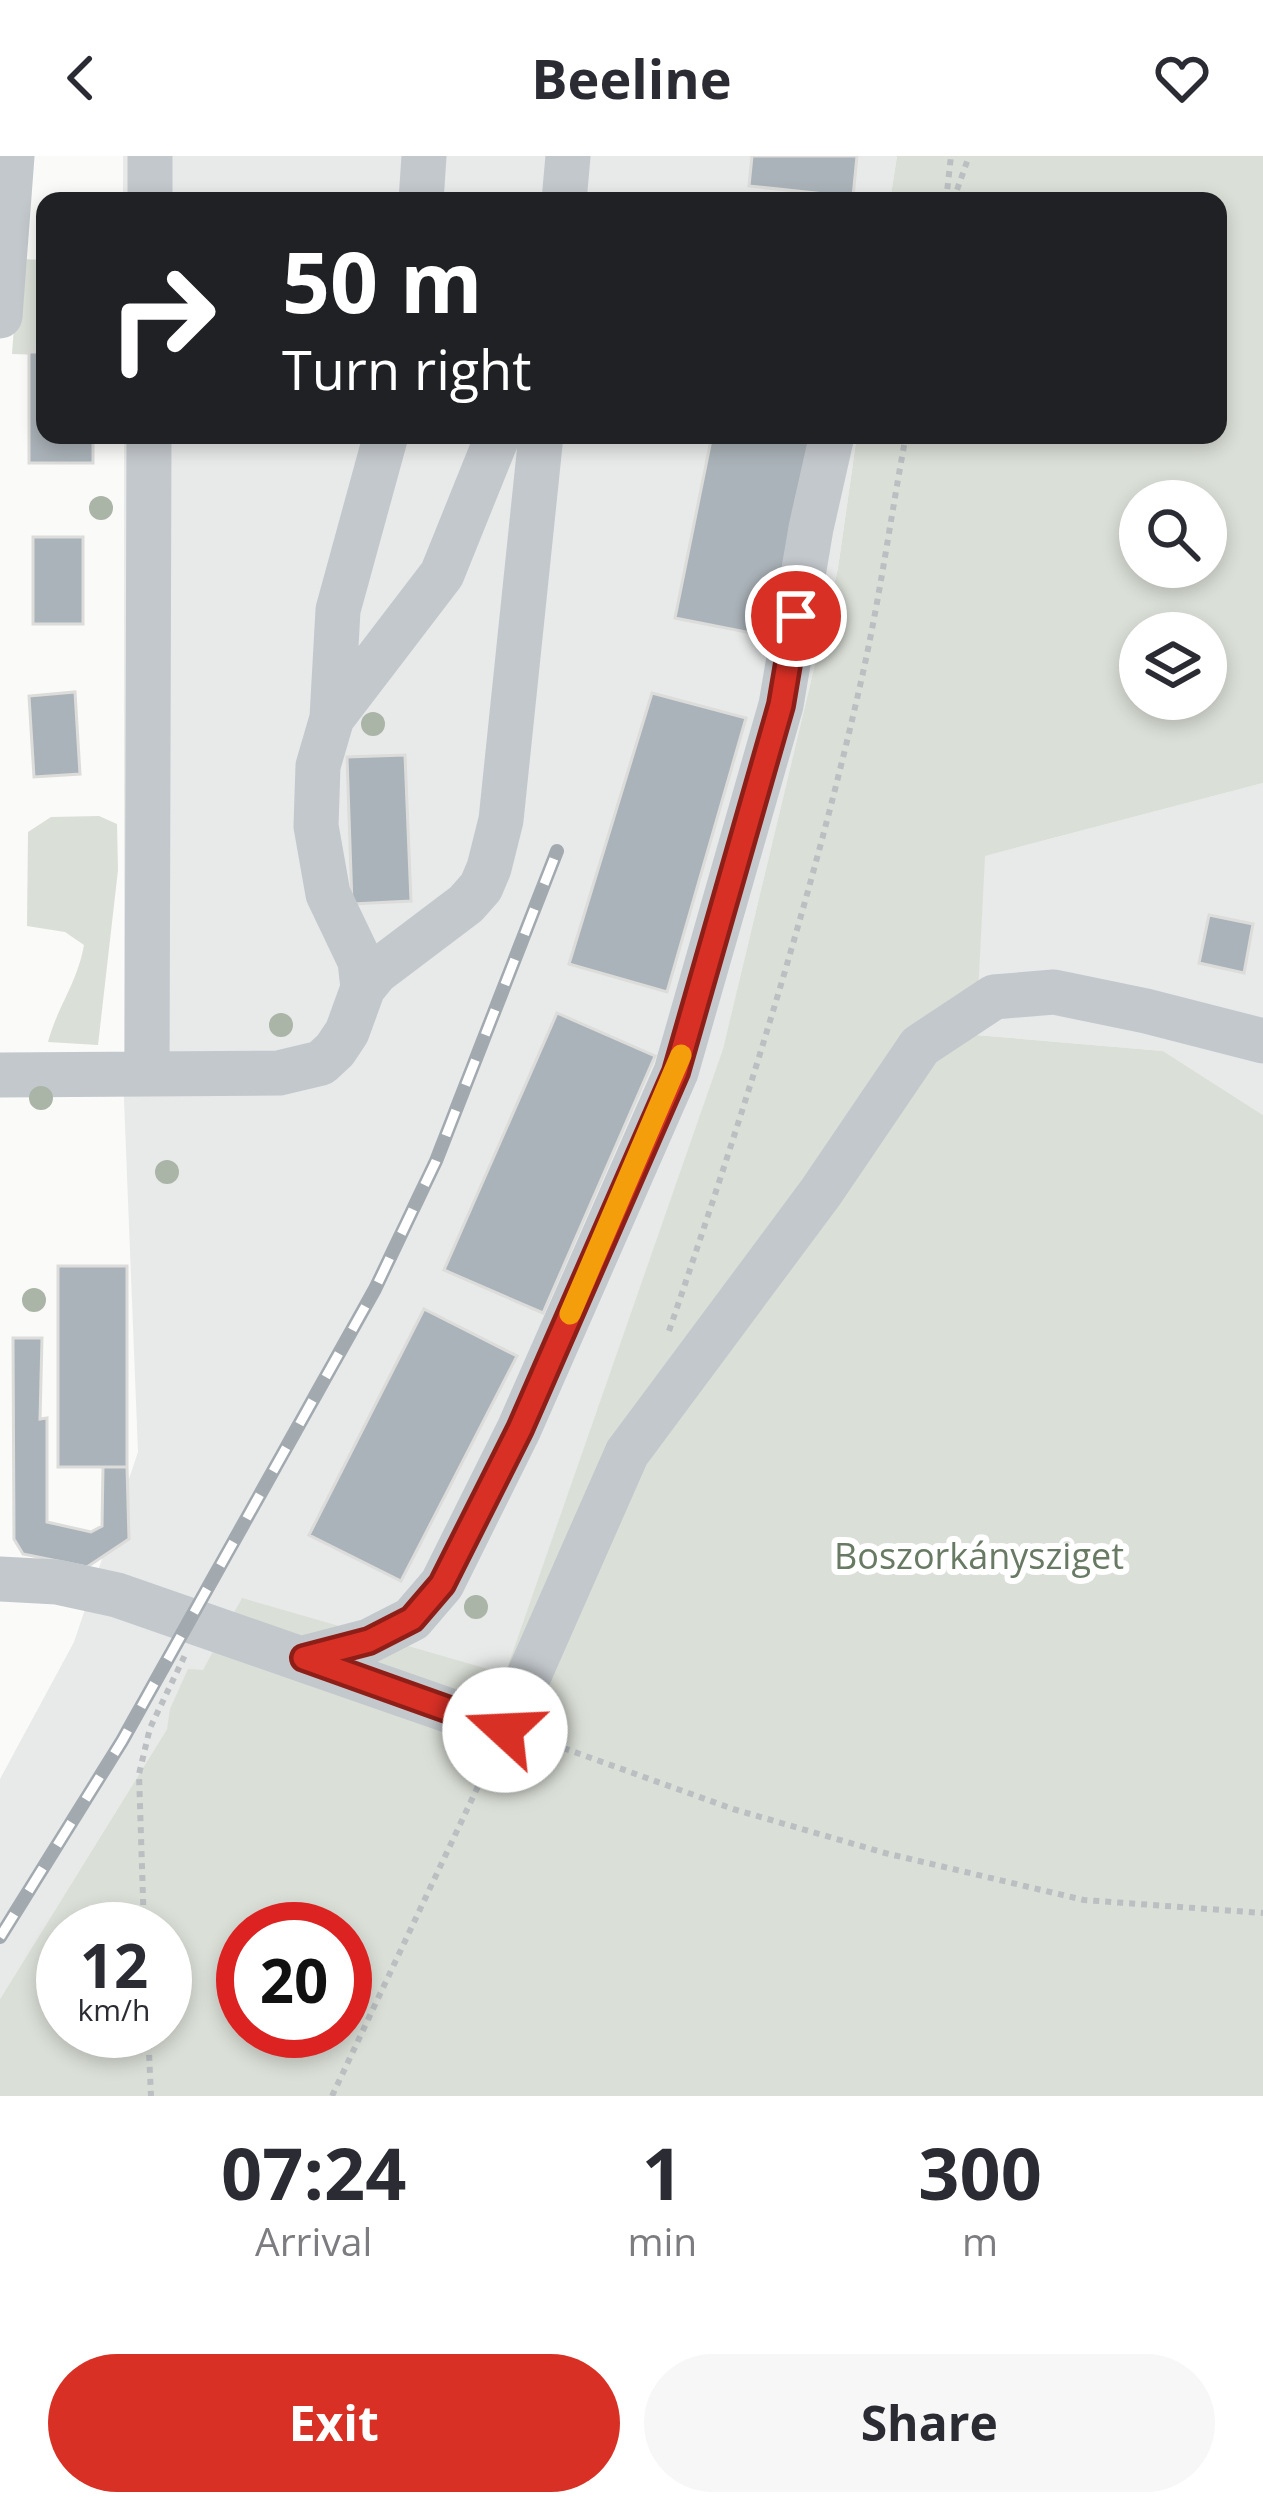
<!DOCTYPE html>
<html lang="en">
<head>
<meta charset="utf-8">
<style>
	:root { --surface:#fff; --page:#f7f7f7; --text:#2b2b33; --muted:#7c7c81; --accent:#d93025 }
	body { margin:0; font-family:"Open Sans",sans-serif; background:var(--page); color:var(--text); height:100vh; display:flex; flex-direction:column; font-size:45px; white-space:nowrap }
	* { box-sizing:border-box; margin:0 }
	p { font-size:39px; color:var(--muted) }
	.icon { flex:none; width:66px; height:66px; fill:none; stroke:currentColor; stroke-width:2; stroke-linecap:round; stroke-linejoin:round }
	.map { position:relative; height:1940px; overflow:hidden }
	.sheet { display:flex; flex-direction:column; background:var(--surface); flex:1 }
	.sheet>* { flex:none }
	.top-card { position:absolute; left:36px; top:36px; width:1191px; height:252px; border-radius:24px; box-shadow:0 6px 18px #0003; background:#202124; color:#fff; overflow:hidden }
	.buttons { position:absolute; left:1119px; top:324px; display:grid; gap:24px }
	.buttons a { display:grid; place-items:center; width:108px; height:108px; border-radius:50%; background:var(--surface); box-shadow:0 6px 18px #0003; font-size:60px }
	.speed { position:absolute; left:36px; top:1746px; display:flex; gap:24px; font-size:60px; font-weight:700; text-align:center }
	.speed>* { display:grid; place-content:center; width:156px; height:156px; border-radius:50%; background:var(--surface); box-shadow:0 6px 18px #0003; line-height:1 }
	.speed small { font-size:30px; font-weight:400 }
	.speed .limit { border:18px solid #d22; background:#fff; color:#111 }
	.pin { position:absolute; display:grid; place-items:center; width:102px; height:102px; color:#fff; margin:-51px; border:6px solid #fff; border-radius:50%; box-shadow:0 3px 12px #0007 }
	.me { position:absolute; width:132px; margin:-66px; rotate:290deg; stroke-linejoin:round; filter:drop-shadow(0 0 9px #0008) }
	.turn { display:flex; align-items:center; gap:42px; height:252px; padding:0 48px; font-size:54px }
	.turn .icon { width:156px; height:156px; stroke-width:2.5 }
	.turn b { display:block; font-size:84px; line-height:102px }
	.eta { display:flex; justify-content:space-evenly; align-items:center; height:204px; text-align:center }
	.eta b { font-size:72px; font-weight:700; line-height:84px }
	.action { display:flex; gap:24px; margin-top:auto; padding:24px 48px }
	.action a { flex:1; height:138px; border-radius:72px; background:var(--accent); color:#fff; font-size:48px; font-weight:700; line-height:138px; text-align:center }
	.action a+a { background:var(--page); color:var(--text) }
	header { display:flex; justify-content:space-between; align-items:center; height:156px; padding:0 48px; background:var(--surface); font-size:54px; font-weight:700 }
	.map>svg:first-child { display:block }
</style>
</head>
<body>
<header><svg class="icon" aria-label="back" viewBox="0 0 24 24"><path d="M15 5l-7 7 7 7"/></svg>Beeline<svg class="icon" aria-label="heart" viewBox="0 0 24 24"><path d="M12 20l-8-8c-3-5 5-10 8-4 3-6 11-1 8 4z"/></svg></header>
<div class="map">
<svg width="1263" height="1940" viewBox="0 0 1263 1940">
	<rect width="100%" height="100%" fill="#fafaf8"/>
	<path fill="#e8e9e9" d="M123,0H897L890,45H123Z
		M124,279H857L838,412L723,894L505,1519L217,1492L0,1843V1623L74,1486L138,1296L124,944Z
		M1263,627V959L1163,895L976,879L984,700Z"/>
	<path fill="#dadfd7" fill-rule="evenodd" d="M897,0H1263V627L985,700L976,879L1163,895L1263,959V1940H0V1843L167,1573L170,1553L188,1513L203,1514L242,1442L505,1518L723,893L838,412L857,279H1218V45H890ZM1140,345H1206V411H1140ZM1140,477H1206V543H1140ZM63,1773H165V1875H63ZM243,1773H345V1875H243Z
		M19,103L45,104V199L12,198Z
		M99,660L117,668L118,714L98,889L48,886C58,849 77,828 84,789L65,776L27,770L28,676L51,661Z"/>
	<path fill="#aab3b9" stroke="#dcdcda" stroke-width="3" d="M752,0H857L853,41L749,30Z
		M29,196H45V279H93V307H29Z
		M712,279H817L777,482L675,462Z
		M33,381H83V468H33Z
		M75,536L80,618L34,621L29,540Z
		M652,537L746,562L667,836L569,808Z
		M405,599L411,745L352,748L347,601Z
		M1209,759L1253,768L1244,817L1199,807Z
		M557,857L655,900L543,1157L444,1114Z
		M58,1110H127V1311H58Z
		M424,1153L517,1200L401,1425L309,1379Z
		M13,1182H42L40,1263L47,1262V1366L91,1376L102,1370L103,1311H127L129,1383L87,1411L23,1398L14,1383Z"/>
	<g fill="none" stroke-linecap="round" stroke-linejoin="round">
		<path stroke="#bbbfc2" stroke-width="6" stroke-dasharray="6 6" stroke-linecap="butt" d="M946,45L951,0
			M953,45L969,0
			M669,1175C743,959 812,743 862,521C880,441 891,359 906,279
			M541,1584L733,1653L885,1697L1084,1744L1263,1757
			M144,1773L139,1618L150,1572L185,1499
			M148,1875L151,1940
			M332,1940L489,1607"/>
		<path stroke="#c3c8cc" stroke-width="45" d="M150,45V0
			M421,45L424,0
			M564,45L568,0
			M0,160L12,0
			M332,562L442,418L498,279
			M363,832L360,805L328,738L316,670L318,610L332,562L338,454L386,279
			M147,918L149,279
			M0,919L279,917L321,907L335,894L347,876L363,832L376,816L466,748L481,731L489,712L501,664L541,279
			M0,1423L57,1426L117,1439L505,1574L627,1297L821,1036L920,890L994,841L1054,836L1146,855L1263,885
			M304,1502L369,1485L412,1463L442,1428L519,1273L676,916L781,549L811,372L832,279"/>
		<g stroke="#a2aab0" stroke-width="14">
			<path id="rail" d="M0,1781L122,1585L375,1133L436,1005L557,695"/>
		</g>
		<use href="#rail" stroke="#fff" stroke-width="9" stroke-dasharray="27" stroke-linecap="butt"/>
	</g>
	<g fill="#aab4a7">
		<circle cx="101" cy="352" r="12"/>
		<circle cx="373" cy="568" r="12"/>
		<circle cx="281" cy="869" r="12"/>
		<circle cx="41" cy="942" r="12"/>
		<circle cx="167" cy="1016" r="12"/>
		<circle cx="34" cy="1144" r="12"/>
		<circle cx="476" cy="1451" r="12"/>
	</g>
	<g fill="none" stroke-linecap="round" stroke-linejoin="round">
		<g stroke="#8d1f18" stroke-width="30">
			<path id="route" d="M505,1574L304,1502L369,1485L412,1463L442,1428L520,1273L676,916L781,549L796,460"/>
		</g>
		<use href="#route" stroke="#d93025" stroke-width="21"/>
		<path stroke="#f59e0b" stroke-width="21" d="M570,1158L681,899"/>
	</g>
	<g text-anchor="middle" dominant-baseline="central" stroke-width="12" stroke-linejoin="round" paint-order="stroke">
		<g font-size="36" fill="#687a64" stroke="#fff">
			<text x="979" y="1399">Boszorkánysziget</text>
		</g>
	</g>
</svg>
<div class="buttons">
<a><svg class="icon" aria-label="search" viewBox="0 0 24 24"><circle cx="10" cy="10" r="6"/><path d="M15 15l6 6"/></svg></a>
<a><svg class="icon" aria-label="layers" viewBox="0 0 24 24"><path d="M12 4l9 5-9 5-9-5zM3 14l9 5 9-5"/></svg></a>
</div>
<div class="speed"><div>12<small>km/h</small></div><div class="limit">20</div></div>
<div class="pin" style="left:796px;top:460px;background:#d93025"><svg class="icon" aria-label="arrive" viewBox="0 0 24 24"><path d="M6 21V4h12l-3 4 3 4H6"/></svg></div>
<svg class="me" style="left:505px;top:1574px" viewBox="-20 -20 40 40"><circle r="19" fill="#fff"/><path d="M0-13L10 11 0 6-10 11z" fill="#d93025"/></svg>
<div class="top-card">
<div class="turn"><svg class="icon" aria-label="right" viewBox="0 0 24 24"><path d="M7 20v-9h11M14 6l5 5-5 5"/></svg><div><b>50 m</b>Turn right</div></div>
</div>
</div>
<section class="sheet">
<div class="eta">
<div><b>07:24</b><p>Arrival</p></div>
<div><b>1</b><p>min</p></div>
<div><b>300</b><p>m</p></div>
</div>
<div class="action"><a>Exit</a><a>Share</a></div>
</section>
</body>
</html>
